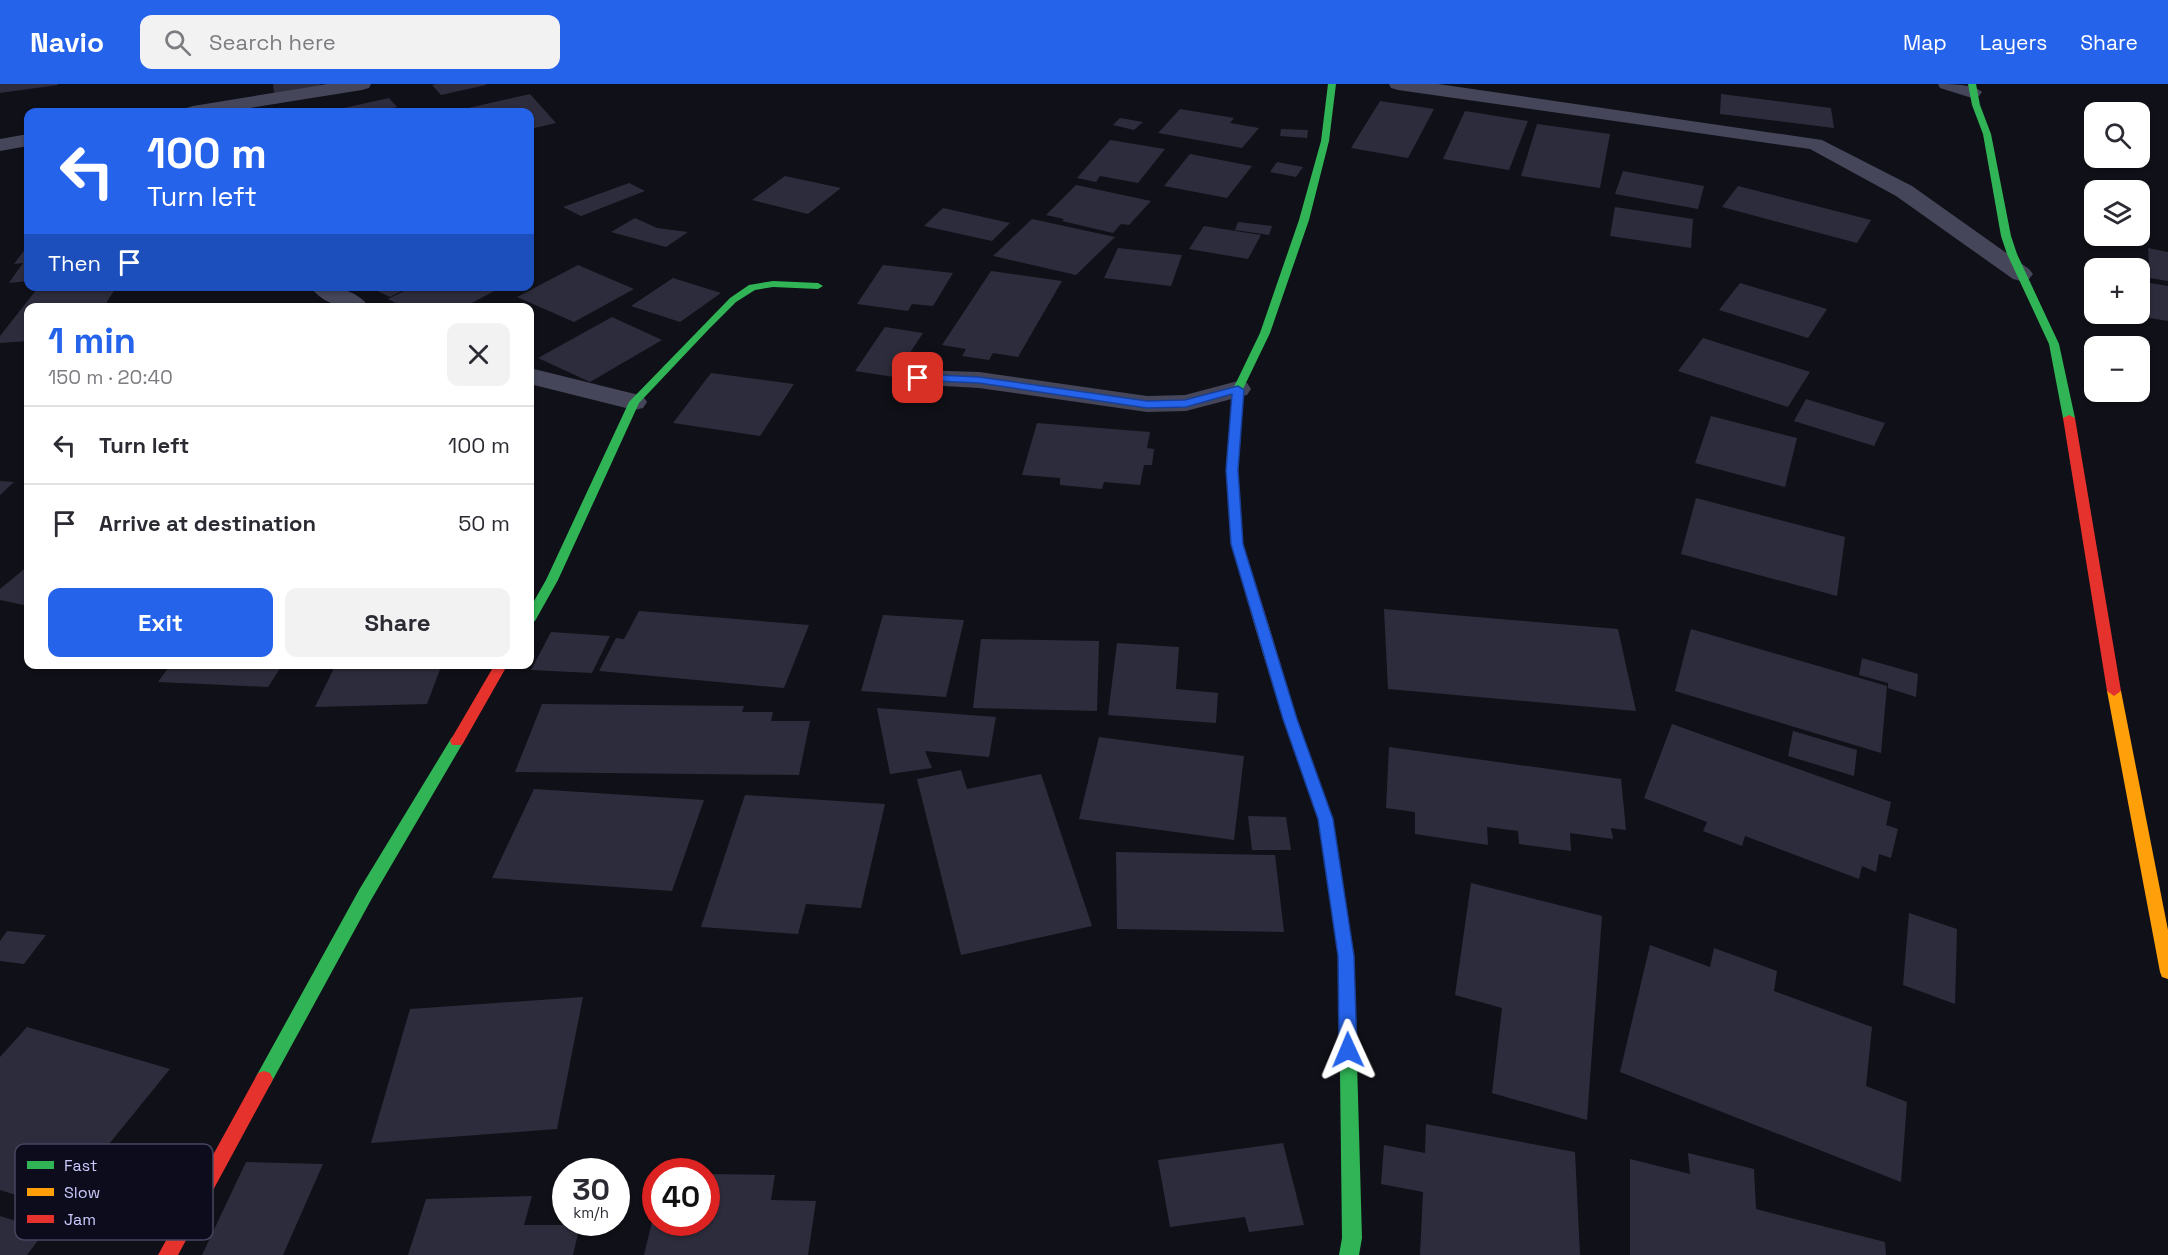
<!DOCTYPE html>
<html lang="en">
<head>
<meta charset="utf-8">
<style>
	:root { --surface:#fff; --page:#f2f2f3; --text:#2b2b33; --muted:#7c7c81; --line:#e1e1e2; --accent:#2563eb }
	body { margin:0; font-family:"Space Grotesk",sans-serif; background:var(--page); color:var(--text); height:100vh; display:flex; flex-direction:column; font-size:22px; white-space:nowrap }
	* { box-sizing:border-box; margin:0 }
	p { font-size:20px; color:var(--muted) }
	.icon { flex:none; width:33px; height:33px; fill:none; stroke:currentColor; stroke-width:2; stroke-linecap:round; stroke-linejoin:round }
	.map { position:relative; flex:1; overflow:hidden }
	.side { position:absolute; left:24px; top:219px; width:510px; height:366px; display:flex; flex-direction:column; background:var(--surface); border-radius:12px; box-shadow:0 2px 4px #0004 }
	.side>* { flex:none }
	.top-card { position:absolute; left:24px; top:24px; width:510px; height:183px; border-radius:12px; box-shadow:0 2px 4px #0004; background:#2563eb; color:#fff; overflow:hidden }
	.fabs { position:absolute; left:2084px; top:18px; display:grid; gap:12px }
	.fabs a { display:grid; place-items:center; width:66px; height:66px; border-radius:12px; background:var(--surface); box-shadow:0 2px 4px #0004; font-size:30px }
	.speed { position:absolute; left:552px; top:1074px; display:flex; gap:12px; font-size:30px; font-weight:700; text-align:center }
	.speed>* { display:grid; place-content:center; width:78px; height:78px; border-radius:50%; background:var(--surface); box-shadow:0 2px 4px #0004; line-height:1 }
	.speed small { font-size:15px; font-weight:400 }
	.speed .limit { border:9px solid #d22; background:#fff; color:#111 }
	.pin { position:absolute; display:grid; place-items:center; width:51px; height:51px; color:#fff; margin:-26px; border-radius:12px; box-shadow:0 3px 9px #0006 }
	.me { position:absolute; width:66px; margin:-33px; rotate:359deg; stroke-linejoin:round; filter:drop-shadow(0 0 4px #0008) }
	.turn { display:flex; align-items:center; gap:21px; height:126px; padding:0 24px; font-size:27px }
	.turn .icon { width:78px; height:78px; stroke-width:2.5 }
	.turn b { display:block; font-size:42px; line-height:51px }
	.then { display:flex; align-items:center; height:57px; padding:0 24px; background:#0003; gap:12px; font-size:22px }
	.round { display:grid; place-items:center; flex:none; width:63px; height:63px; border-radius:12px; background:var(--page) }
	.headline { display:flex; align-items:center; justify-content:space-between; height:102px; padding:0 24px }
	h1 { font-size:36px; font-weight:600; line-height:45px; color:var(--accent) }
	.cta { display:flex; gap:12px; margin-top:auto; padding:12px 24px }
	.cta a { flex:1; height:69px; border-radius:12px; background:var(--accent); color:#fff; font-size:24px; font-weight:600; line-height:69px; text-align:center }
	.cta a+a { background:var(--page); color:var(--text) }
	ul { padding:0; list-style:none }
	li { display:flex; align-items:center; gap:18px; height:78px; padding:0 24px; border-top:2px solid var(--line) }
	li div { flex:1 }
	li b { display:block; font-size:22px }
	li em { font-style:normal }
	header { display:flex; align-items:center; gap:36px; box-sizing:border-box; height:84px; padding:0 30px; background:var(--accent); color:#fff }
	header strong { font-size:28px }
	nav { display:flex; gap:33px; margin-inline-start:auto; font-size:21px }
	.search { width:420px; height:54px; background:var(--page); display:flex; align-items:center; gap:15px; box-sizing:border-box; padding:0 21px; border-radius:12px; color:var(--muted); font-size:22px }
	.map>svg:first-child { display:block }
</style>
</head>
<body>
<header>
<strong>Navio</strong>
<div class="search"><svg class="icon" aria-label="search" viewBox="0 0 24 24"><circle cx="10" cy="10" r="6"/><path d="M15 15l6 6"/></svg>Search here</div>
<nav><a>Map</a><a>Layers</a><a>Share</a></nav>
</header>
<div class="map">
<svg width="2168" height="1171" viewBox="0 0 2168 1171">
	<rect width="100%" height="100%" fill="#101018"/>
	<path fill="#2d2c3c" d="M0,0H58V1L0,9Z
		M273,0H320L321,1L274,9Z
		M436,0H486V1L441,11L432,1Z
		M530,10L556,39L530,45V28H451Z
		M1721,10L1831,24L1834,44L1720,30Z
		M389,14L397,23L373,28H326Z
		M1380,17L1434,25L1408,74L1351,64Z
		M1180,25L1234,34L1230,39L1259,44L1242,64L1158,49Z
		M1465,27L1528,37L1509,86L1443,75Z
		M1120,34L1143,38L1134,46L1113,41Z
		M1537,40L1610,50L1600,104L1521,92Z
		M1281,45L1308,46L1307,54L1280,52Z
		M1110,56L1165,65L1138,99L1100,92L1096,98L1077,94Z
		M1190,70L1252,82L1227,114L1164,102Z
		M1277,78L1303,83L1296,93L1270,88Z
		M1623,87L1704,102L1698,125L1615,110Z
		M785,92L841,104L808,130L752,116Z
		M629,99L645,107L581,132L563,123Z
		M1076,101L1151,117L1129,141L1121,140L1113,149L1062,137L1064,135L1046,131Z
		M1738,102L1871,136L1857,159L1722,123Z
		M1615,123L1693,135L1691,164L1610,152Z
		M943,124L1010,139L992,157L924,142Z
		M635,134L657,144L688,148L666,163L611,148Z
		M1032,135L1115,153L1076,191L993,172Z
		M1238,138L1272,142L1269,151L1235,146Z
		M1204,142L1261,151L1248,175L1189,165Z
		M28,161V197L9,199L23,179L14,180Z
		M1118,164L1182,171L1171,202L1104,194Z
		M2148,164L2168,168V197L2150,194Z
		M578,181L634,205L574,238L517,213Z
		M883,181L953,189L933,222L912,220L908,227L857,220Z
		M991,187L1062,197L1018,273L993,269L989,276L962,272L966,265L942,261Z
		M673,194L721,209L680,238L631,222Z
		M2139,197L2168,202V237L2132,231L2139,230Z
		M1740,199L1827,225L1808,254L1719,226Z
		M72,202H117L103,224H28V257L0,259V252L37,205Z
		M367,202H411L390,213Z
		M414,202L444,203L504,202L462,224H406L388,215Z
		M612,233L662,256L590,298L538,274Z
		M885,243L923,249L894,293L855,287Z
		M1703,254L1810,288L1788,323L1678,287Z
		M711,289L794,300L760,352L673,339Z
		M1806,315L1885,339L1874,362L1794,337Z
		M1711,332L1797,354L1785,403L1695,379Z
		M1037,339L1150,348L1147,364L1154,365L1152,381H1144L1140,401L1104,398L1102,405L1060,401V394L1022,391Z
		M0,397L14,398L0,411Z
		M1696,414L1845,453L1837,512L1681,470Z
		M28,482V522L0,516V505Z
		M1384,525L1618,545L1636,627L1388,605Z
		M639,527L809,541L784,604L599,587L616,554L624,555Z
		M883,531L964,536L946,613L861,607Z
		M1691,545L1887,602L1881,669L1675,607Z
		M551,548L610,552L592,589L531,586Z
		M981,555L1099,557L1097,627L973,624Z
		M1117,559L1179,563L1176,605L1218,609L1216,639L1108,631Z
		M1862,574L1918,590L1916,613L1888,604V599L1859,591Z
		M171,580H283L268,603L158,598Z
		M336,580H442L427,620L315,623Z
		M542,620L744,622L742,628H773L771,637H810L799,691L515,688Z
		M877,624L996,633L989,673L925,667L932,684L890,690Z
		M1672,640L1891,718L1886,741L1898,745L1891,774L1879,770L1876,788L1862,782L1859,795L1745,752L1742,762L1703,747L1707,738L1644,714Z
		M1793,647L1857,666L1854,692L1788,672Z
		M1099,653L1244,672L1234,756L1079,735Z
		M1389,663L1621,695L1626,746L1611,744L1613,755L1570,749L1571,767L1519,760L1518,747L1487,743L1488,761L1415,750V728L1386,724Z
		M961,686L967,705L1041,690L1092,842L961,871L917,695Z
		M534,705L704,716L672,807L492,794Z
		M745,711L885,720L861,824L806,820L798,850L701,843Z
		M1248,732L1286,733L1291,766H1252Z
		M1116,768L1275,771L1284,848L1117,845Z
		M1471,799L1602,832L1587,1036L1492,1009L1502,924L1455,911Z
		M1909,829L1957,845L1955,920L1903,901Z
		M7,847L46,851L24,880L0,877V857Z
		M1650,861L1710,883L1714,864L1777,887L1774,907L1872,943L1866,1002L1907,1018L1901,1098L1620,988Z
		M583,913L557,1045L371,1059L410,925Z
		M27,943L170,985L57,1124L0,1106V973Z
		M1426,1040L1575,1068L1580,1171H1420L1423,1108L1381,1100L1384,1061L1425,1069Z
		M1283,1059L1304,1141L1249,1148L1245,1133L1170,1143L1158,1076Z
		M1688,1069L1754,1085L1756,1125L1885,1158L1886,1171H1630V1075L1690,1090Z
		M246,1078L323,1080L283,1171H202Z
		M706,1090L775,1091L771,1116L816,1117L808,1171H644L655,1126L656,1138H706Z
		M532,1112L524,1141H580L573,1171H408L426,1115Z
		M0,1132L46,1146L27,1171H0Z"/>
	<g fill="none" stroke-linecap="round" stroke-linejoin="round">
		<path fill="#454659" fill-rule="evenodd" d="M327,0H371L369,4L362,6L225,28H183L186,24L193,22Z
			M1389,0H1438L1822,56L1912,102L2029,185L2033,190L2029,195L2021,197L2013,195L1896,112L1810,65L1398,6L1391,4Z
			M1938,0C1951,0 1973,0 1982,8L1979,12L1972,14L1940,4Z
			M28,50V62L0,67V55Z
			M310,202C332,202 356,204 370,224C348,224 324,223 310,202Z
			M530,284L643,312L647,318L643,324L634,326L530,300Z
			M918,286L979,288L1147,312L1185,311L1238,297L1247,299L1251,305L1247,311L1186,327L1147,328L979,304L909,300L905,294L909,288Z"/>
		<path fill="#30b455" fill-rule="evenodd" d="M1328,0H1336L1329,57L1309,136L1270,249L1243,305L1240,359L1238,361H1230L1228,359L1233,305L1260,249L1299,136L1321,57Z
			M1968,0H1976L1980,21L1991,50L2011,152L2017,170L2059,260L2075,334L2073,336H2065L2063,334L2049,260L2007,170L2001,152L1983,50L1972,21Z
			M773,197L818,199L823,202L818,205L773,203L755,206L736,218L709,245L639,319L558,496L535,537L530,538V524L546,496L629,318L730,214L749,201Z
			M457,652L462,653L464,657L371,816L270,1001L264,1003L258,1001L255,995L258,989L359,806L452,653Z
			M1347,900L1353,902L1355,907L1362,1154L1359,1171H1339L1342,1154L1339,907L1341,902Z"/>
		<path fill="#ff9f0a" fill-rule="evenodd" d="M1260,532L1267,536L1297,635L1332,735L1354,871L1355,907L1353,912L1347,914L1341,912L1339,907L1338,871L1318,735L1283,635L1253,536Z
			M2114,602L2121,607L2168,846V895L2162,893L2160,888L2107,607Z"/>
		<path fill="#e5322d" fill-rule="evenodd" d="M2069,331L2075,334L2121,607L2114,612L2107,607L2063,334Z
			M1234,356L1240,359L1238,386L1243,460L1267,536L1260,540L1253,536L1231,460L1226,386L1228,359Z
			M495,580H508L462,661H452L450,657Z
			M264,987L270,989L273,995L270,1001L178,1171H158L258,989Z"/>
	</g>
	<path fill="#2563eb" stroke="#184099" stroke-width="1.5" d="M918,290L979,293L1147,317L1185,316L1238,302L1244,306L1238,386L1243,460L1297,635L1333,735L1354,872L1357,966L1354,971L1348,974L1342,971L1339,966L1338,872L1318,735L1283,635L1231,460L1226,386L1232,310L1186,323L1147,324L979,299L914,296V291Z"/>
	<rect x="15" y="1060" width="198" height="96" rx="9" fill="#0d0c1c" stroke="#464560" stroke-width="1.5"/>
	<rect x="27" y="1077" width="27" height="8" fill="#30b455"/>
	<rect x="27" y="1104" width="27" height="8" fill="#ff9f0a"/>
	<rect x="27" y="1131" width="27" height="8" fill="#e5322d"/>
	<g font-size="16" fill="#cacafd">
		<text x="64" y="1087">Fast</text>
		<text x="64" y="1114">Slow</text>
		<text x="64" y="1141">Jam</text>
	</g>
</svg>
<div class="fabs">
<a><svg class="icon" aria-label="search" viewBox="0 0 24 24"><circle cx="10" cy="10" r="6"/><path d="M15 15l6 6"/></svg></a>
<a><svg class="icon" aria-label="layers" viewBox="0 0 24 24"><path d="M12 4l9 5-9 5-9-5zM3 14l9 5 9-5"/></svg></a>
<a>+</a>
<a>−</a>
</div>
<div class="speed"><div>30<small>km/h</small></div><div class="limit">40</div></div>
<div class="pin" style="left:918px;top:294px;background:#d93025"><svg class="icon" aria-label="arrive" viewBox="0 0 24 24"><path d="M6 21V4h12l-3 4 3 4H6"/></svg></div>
<svg class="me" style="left:1348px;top:966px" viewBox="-20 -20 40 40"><path d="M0-17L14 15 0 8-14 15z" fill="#2563eb" stroke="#fff" stroke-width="4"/></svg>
<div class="top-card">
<div class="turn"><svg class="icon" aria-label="left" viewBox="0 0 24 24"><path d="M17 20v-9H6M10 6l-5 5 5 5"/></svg><div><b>100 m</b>Turn left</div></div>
<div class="then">Then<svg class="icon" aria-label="arrive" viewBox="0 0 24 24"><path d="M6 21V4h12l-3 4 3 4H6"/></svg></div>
</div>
<section class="side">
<div class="headline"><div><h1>1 min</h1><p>150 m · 20:40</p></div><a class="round"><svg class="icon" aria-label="close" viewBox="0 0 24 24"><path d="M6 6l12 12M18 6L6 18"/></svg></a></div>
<ul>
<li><svg class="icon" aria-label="left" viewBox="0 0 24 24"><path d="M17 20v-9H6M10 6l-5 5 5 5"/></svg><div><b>Turn left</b></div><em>100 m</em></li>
<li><svg class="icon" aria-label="arrive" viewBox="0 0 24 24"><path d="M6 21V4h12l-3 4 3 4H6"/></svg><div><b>Arrive at destination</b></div><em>50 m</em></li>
</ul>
<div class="cta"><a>Exit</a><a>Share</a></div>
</section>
</div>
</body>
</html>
